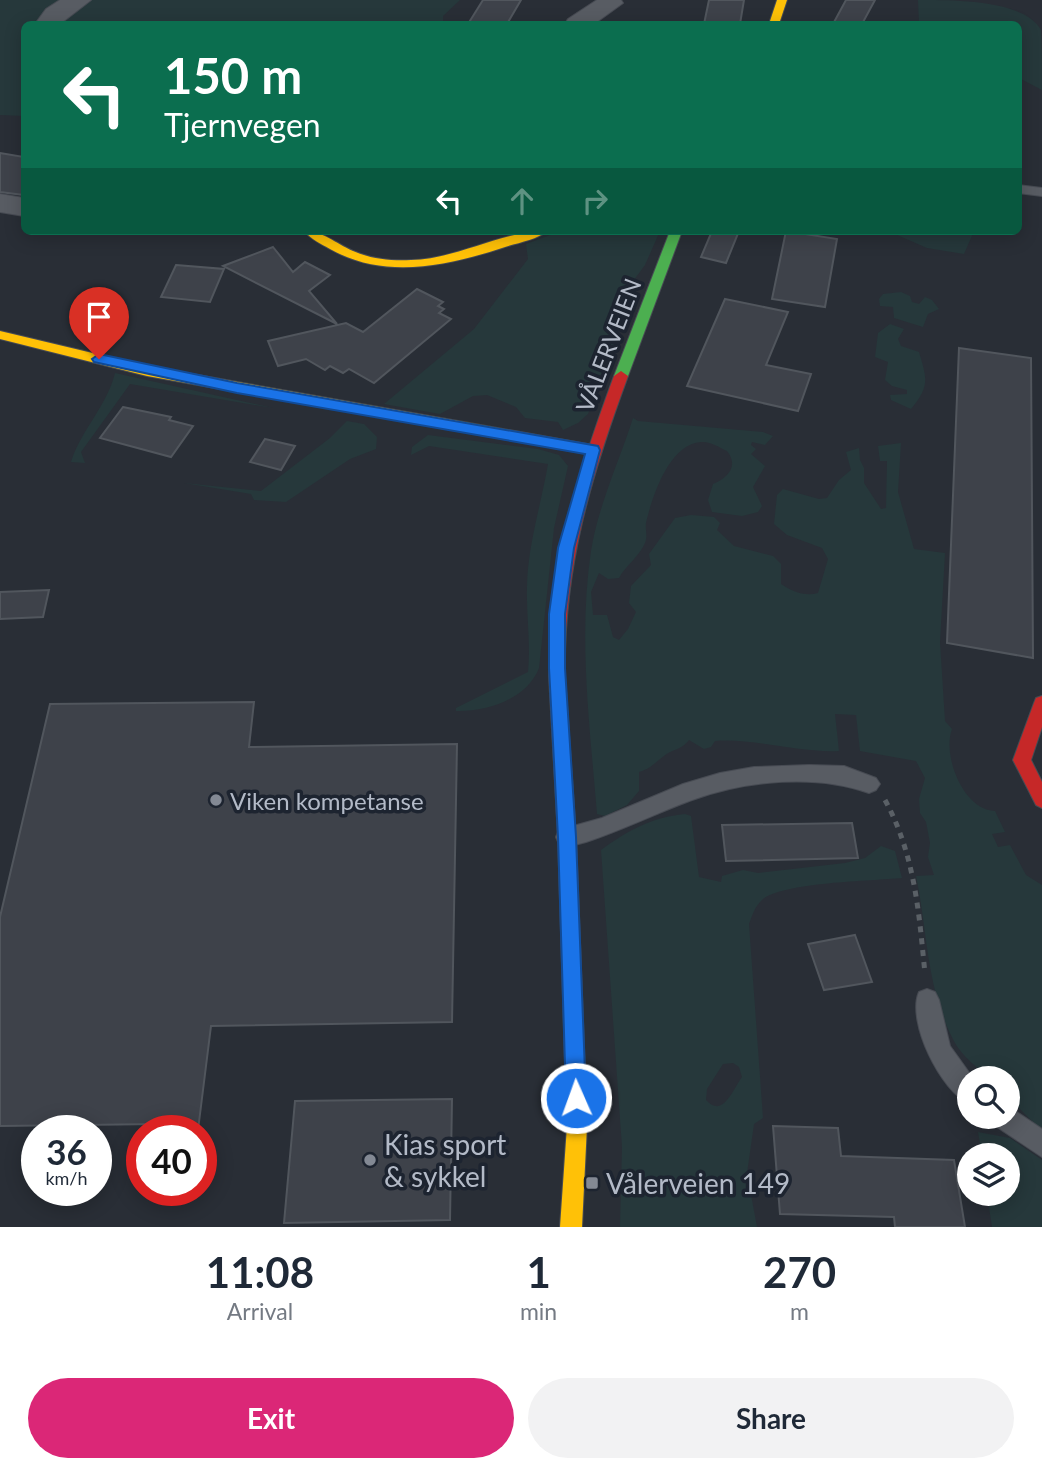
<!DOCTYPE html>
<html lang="en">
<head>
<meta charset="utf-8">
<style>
	:root { --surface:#fff; --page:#f2f2f3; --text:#1f2937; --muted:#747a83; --accent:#db2777 }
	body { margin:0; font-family:Lato,sans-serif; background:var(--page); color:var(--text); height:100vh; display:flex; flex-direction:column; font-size:26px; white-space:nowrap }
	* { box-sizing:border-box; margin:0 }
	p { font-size:23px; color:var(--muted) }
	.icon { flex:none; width:38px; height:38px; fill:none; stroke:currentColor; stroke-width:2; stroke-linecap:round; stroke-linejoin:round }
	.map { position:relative; height:1227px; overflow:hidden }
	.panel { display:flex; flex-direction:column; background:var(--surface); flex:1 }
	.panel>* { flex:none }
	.hud { position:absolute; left:21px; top:21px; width:1001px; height:214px; border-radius:10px; box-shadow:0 4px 18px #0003; background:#0b6e4f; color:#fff; overflow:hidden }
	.buttons { position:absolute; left:957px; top:1066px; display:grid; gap:14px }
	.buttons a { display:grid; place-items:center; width:63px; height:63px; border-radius:50%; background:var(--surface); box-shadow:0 4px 18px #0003; font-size:35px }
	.speed { position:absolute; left:21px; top:1115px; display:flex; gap:14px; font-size:35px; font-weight:700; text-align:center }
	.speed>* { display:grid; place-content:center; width:91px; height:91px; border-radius:50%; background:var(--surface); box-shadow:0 4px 18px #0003; line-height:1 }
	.speed small { font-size:18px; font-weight:400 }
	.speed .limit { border:10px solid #d22; background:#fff; color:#111 }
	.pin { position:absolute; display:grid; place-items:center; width:60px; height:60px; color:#fff; margin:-72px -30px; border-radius:50% 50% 50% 0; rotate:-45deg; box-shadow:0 0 7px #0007 }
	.pin .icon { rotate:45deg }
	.me { position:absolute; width:77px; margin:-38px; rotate:358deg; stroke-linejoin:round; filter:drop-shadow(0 0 5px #0008) }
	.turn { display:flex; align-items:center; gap:24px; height:147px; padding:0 28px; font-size:32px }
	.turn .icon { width:91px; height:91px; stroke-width:2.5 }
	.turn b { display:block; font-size:49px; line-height:60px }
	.lanes { display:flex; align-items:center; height:66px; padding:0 28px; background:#0003; justify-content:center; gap:35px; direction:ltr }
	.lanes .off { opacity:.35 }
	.eta { display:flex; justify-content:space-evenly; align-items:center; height:119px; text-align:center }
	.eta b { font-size:42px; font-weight:700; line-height:49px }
	.primary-button { display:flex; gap:14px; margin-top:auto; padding:14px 28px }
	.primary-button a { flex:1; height:80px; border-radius:42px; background:var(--accent); color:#fff; font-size:28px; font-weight:700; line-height:80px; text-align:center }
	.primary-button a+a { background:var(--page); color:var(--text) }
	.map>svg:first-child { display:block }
</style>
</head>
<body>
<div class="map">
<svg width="1042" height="1227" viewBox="0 0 1042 1227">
	<rect width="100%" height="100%" fill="#292e36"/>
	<path fill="#26383b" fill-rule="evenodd" d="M0,0H72L45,19L42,24H24V116L0,115Z
		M85,0H460L443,16V24H52L57,17Z
		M918,0C955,0 1025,0 1041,30C1042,43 1042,75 1042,90L1019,78L1018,24H919Z
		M561,231H660L645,265L631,284L620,311L615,343L588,414L578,423L563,430L558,422L525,418L516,407L487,395L473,396L440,414L384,404L474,329L528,259L526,244Z
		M888,231H974L964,254L927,248Z
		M901,292L910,296L912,302L919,304L925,297L932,300L939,309L928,314L923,327L894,318L893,307L880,306L879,299L883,294Z
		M890,324L904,329L898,339L901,346L919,352C927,379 930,386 911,409L891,400L890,395L907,394V390L892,386L885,380L888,362L875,357L878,333Z
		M115,373L273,408L130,384L81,452L85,463L71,462C81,430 107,406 115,373Z
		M633,418L638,421L763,432L773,436L765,445L752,442L751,445L756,449L751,454L765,466L753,487L762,506L758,512L742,516L712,512L708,500L713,484C728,478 739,466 727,451C719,447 710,441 701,442C669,444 652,497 646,523C645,530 648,535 645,543C639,557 626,565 619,578L608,579L599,573L591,592L593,615H607L613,637L619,640L628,629L636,612L629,603L631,586L651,565L649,554L675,518L691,515L714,517L720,523L717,530L734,546L773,556L781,564V584C792,591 804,597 818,593L828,559L822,548L787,535L774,524L777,495L783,489L819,499L827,498L839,480L851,470L846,452L859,448L860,460L864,468V483L881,509L886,508L887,461H880L878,446L901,443L898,492L914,549L945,553L940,642L945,721L952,729C942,755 963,810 995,811L1005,832L992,834L998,847L1010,845L1026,875L1042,885V1131L1008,1097V1078H989C978,1068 962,1056 955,1043C926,990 928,933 916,876L934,875L928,857L930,843L926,822L920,813L919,799L925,778L916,761L860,751L856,715L835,714L839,751C798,753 754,738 715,741L711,747L704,749L689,740C680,751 674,748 664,756C654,763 652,768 639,772V791L627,805L605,816L597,814C590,728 578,638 591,551C598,506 619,462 633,418Z
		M347,421L364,424L377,437L376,449L350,459L286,502L254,500L251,494L184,483L261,491L330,438Z
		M428,435L538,449L559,455L568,466L554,528L539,668C527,699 487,712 456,711V708L528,672C531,643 526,615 527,586C528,544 541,505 548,464L429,446L411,455L412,447Z
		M685,814L691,816L699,877L721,882L722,876L743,870L758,873L845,863L865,858L881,846L895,851L902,878C872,881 782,882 762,900C755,906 752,916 749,924L763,1118L754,1124L747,1173L757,1227H620L622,1147L601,850C627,831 652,817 685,814ZM733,1063L739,1067L742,1077C733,1089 723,1119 706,1100L707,1089L723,1064Z
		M978,1132L1010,1138L1042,1160V1227H992L987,1194H1008V1155H982Z"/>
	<path fill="#3e424a" stroke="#51565d" stroke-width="2" d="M483,0H521L507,24H468Z
		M709,0H744L740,24H704Z
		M846,0H875L862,24H833Z
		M0,153L24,157V195L0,192Z
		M712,231H739L726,263L701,257Z
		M786,231L837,239L825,307L772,299Z
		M273,247L293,272L305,262L330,275L309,291L337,324L223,266Z
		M176,265L224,269L210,302L161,297Z
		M417,289L443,302L438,306L444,309L439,313L451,319L374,383L349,369L343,373L330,366L325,370L306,359L278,366L268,341L346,323L363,332Z
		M725,299L788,312L766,365L811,374L798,411L687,386Z
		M959,348L1031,358L1033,658L947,643Z
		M123,407L171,417L169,420L193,426L171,457L100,438Z
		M265,439L295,446L281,470L250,462Z
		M49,590L43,617L0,619V592Z
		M254,702L249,747L457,744L452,1022L211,1026L198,1130H158V1124L0,1126V917L50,704Z
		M852,823L858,858L726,861L722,825Z
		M855,935L872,982L824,990L808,944Z
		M452,1099L450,1220L284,1223L295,1101Z
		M773,1126L838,1128L841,1156L954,1160L965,1227H895L894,1217L780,1214Z"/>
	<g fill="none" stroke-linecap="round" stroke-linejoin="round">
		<g stroke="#474b53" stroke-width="2">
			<path id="lane" d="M1018,185L1042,188V196L1018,193Z
				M809,765L844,766L876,778L880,784L876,790L869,793C817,774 748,780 695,799C658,812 623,830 586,842L567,847L559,844L556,837L559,830L602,818L683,784L720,773L754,767Z
				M927,989L935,992L939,1000L950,1046L973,1078H970V1104C941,1092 906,1021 919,992Z
				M1008,1106L1042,1129V1157L994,1125L991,1116H1008Z"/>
		</g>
		<g stroke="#474b53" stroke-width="2">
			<path id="street" d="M60,0H91L60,24H35L46,9Z
				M597,0H621L623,3L594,24H565L568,19Z
				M0,194L24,198V216L0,212Z"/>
		</g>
		<g stroke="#474b53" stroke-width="2">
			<path id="fast" d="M670,231H682L628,376L621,381L616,379L614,376Z
				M458,421L593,445L600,450L593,455L453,430L451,426L453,422Z"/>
		</g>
		<g stroke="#474b53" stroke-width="2">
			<path id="slow" d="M777,0H787L779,24H769Z
				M304,231C323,231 335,243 353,251C371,259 391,261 411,260C458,259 501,231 547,231C537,240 516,243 502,248C446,266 385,280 330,249C321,244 311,239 304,231Z
				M0,331L147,366L458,421L465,426L458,431L147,376L0,339Z
				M557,669L563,671L565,676L576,837L587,1126L582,1227H560L567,1126L558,837L549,676L551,671Z"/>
		</g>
		<g stroke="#474b53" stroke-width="2">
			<path id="jam" d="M621,371L628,376C591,476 563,568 565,676L563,681H551L549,676C548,568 577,476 614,376Z
				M1042,696V727L1031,760L1042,782V808L1036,805L1013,760L1034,703L1036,698Z"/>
		</g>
		<path stroke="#5a6066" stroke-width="5" stroke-dasharray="6 6" stroke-linecap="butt" d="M885,800C915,855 919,913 925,974"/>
		<use href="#lane" fill="#585c63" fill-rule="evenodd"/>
		<use href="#street" fill="#585c63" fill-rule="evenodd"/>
		<use href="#fast" fill="#4caf50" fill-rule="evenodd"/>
		<use href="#slow" fill="#ffc107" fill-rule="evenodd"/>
		<use href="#jam" fill="#c62828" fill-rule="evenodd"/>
	</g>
	<path fill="#1a73e8" stroke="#114b97" stroke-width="2" d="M99,354L237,383L598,446L600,450L574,548L565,614V668L576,837L586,1098L583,1106L576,1109L569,1106L566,1098L558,837L549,668V614L558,548L585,454L237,393L94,362L92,359Z"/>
	<g fill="#838994" stroke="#1d2430" stroke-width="2.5">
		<circle cx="216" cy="800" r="7"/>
		<circle cx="370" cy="1160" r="7"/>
		<rect x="585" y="1176" width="14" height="14" rx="3.5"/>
	</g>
	<g text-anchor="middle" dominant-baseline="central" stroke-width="7" stroke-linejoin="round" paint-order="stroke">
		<g font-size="24" fill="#b3bac7" stroke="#1d2430">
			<text transform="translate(608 345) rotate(-69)">VÅLERVEIEN</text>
		</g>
		<g font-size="24" fill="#b3bac7" stroke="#1d2430" text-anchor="start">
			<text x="230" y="800">Viken kompetanse</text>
		</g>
		<g font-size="28" fill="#b3bac7" stroke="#1d2430" text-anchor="start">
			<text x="384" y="1144">Kias sport<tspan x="384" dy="32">&amp; sykkel</tspan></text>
			<text x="606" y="1183">Vålerveien 149</text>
		</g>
	</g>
</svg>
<div class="buttons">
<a><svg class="icon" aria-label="search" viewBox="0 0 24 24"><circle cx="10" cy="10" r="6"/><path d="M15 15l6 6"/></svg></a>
<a><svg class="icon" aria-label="layers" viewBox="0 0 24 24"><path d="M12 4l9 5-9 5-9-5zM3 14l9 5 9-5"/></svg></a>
</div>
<div class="speed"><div>36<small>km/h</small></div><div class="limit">40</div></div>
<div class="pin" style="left:99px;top:359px;background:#d93025"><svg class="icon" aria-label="arrive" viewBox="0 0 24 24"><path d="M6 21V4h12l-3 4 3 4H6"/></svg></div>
<svg class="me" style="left:576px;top:1098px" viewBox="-20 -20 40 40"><circle r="17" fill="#1a73e8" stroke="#fff" stroke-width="3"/><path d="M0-11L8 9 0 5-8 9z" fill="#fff"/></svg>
<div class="hud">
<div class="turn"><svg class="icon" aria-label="left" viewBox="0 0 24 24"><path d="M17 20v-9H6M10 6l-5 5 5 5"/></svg><div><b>150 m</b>Tjernvegen</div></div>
<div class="lanes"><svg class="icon" aria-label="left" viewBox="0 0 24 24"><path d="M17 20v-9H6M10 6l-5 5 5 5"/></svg><svg class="icon off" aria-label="ahead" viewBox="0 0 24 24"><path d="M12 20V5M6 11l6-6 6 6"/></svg><svg class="icon off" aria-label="right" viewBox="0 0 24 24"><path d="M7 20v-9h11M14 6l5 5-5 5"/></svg></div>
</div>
</div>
<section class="panel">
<div class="eta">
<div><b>11:08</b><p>Arrival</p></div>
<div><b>1</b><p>min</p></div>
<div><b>270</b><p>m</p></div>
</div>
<div class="primary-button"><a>Exit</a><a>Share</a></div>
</section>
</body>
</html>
